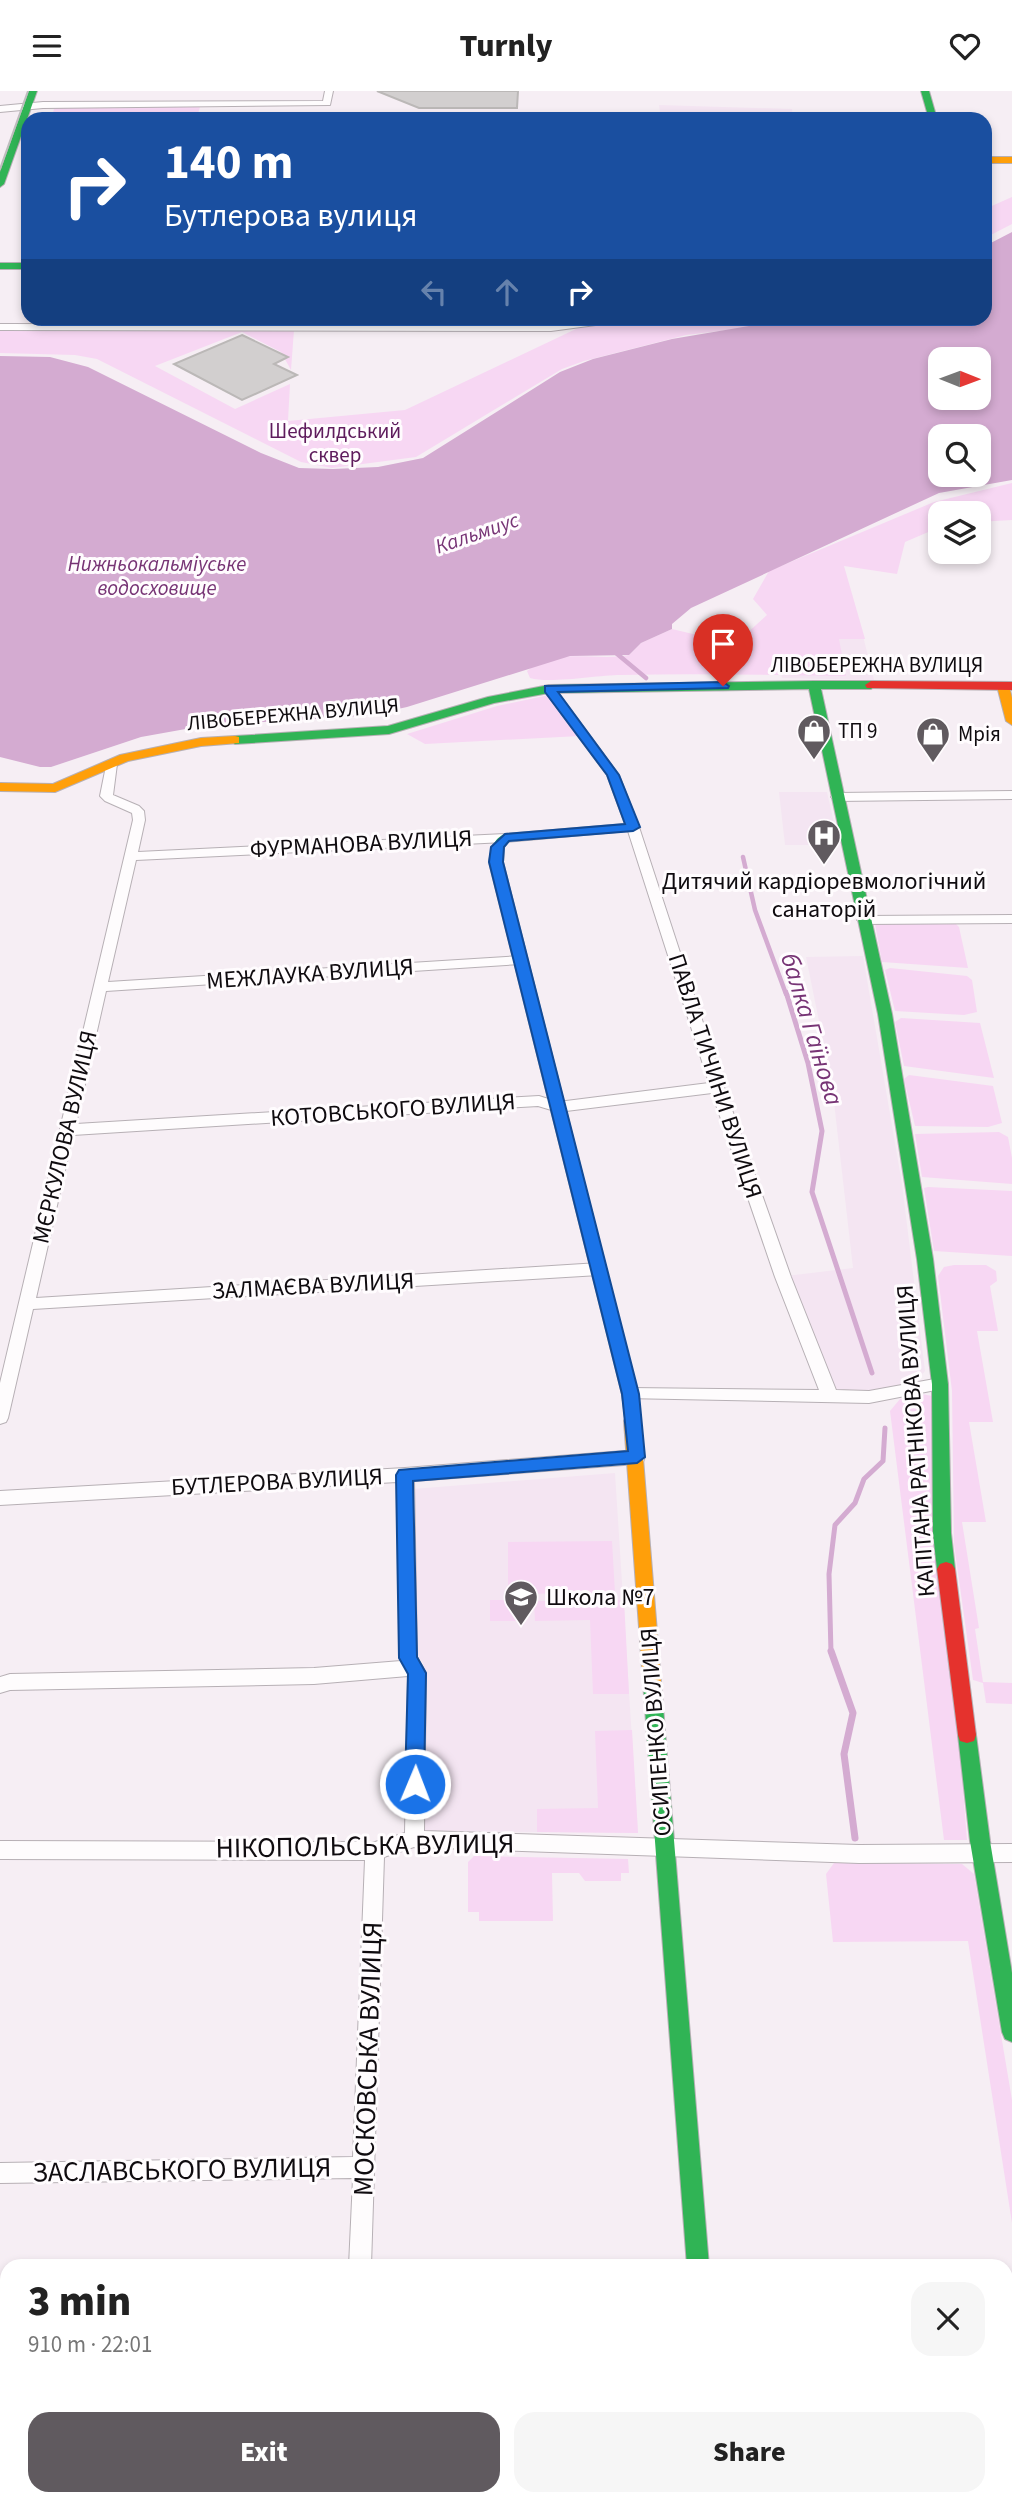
<!DOCTYPE html>
<html lang="en">
<head>
<meta charset="utf-8">
<style>
	:root { --surface:#fff; --page:#f6f6f6; --text:#222; --muted:#767676; --accent:#605a5f }
	body { margin:0; font-family:"Source Sans 3",sans-serif; background:var(--page); color:var(--text); height:100vh; display:flex; flex-direction:column; font-size:26px; white-space:nowrap }
	* { box-sizing:border-box; margin:0 }
	p { font-size:23px; color:var(--muted) }
	.icon { flex:none; width:38px; height:38px; fill:none; stroke:currentColor; stroke-width:2; stroke-linecap:round; stroke-linejoin:round }
	.map { position:relative; flex:1; overflow:hidden }
	.panel { position:absolute; left:0px; top:2168px; width:1013px; height:247px; display:flex; flex-direction:column; background:var(--surface); border-radius:21px 21px 0 0; box-shadow:0 4px 10px #0003 }
	.panel>* { flex:none }
	.top-card { position:absolute; left:21px; top:21px; width:971px; height:214px; border-radius:21px; box-shadow:0 4px 10px #0003; background:#1a4fa0; color:#fff; overflow:hidden }
	.needle { width:46px; rotate:91deg }
	.fabs { position:absolute; left:928px; top:256px; display:grid; gap:14px }
	.fabs a { display:grid; place-items:center; width:63px; height:63px; border-radius:14px; background:var(--surface); box-shadow:0 4px 10px #0003; font-size:35px }
	.pin { position:absolute; display:grid; place-items:center; width:60px; height:60px; color:#fff; margin:-72px -30px; border-radius:50% 50% 50% 0; rotate:-45deg; box-shadow:0 0 7px #0007 }
	.pin .icon { rotate:45deg }
	.me { position:absolute; width:77px; margin:-38px; rotate:1deg; stroke-linejoin:round; filter:drop-shadow(0 0 5px #0008) }
	.turn { display:flex; align-items:center; gap:24px; height:147px; padding:0 28px; font-size:32px }
	.turn .icon { width:91px; height:91px; stroke-width:2.5 }
	.turn b { display:block; font-size:49px; line-height:60px }
	.lanes { display:flex; align-items:center; height:66px; padding:0 28px; background:#0003; justify-content:center; gap:35px; direction:ltr }
	.lanes .off { opacity:.35 }
	.round { display:grid; place-items:center; flex:none; width:74px; height:74px; border-radius:21px; background:var(--page) }
	.summary { display:flex; align-items:center; justify-content:space-between; height:119px; padding:0 28px }
	h1 { font-size:42px; font-weight:800; line-height:52px }
	.button { display:flex; gap:14px; margin-top:auto; padding:14px 28px }
	.button a { flex:1; height:80px; border-radius:21px; background:var(--accent); color:#fff; font-size:28px; font-weight:800; line-height:80px; text-align:center }
	.button a+a { background:var(--page); color:var(--text) }
	header { display:flex; justify-content:space-between; align-items:center; height:91px; padding:0 28px; background:var(--surface); font-size:32px; font-weight:800 }
	.map>svg:first-child { display:block }
</style>
</head>
<body>
<header><svg class="icon" aria-label="menu" viewBox="0 0 24 24"><path d="M4 6h16M4 12h16M4 18h16"/></svg>Turnly<svg class="icon" aria-label="heart" viewBox="0 0 24 24"><path d="M12 20l-8-8c-3-5 5-10 8-4 3-6 11-1 8 4z"/></svg></header>
<div class="map">
<svg width="1012" height="2414" viewBox="0 0 1012 2414">
	<rect width="100%" height="100%" fill="#f6eef4"/>
	<path fill="#f4e5f2" d="M659,14L792,18L793,28H661Z
		M859,529L874,589L782,587L774,533Z
		M779,701H827L839,754H785Z
		M863,865L902,1093L925,1280L916,1290L871,1303L832,1298L786,1185L853,1177L832,994L806,866Z
		M615,1382L638,1742L420,1740L423,1572L416,1563L413,1398Z"/>
	<path fill="#f7d7f3" d="M61,15L200,16L197,26L66,25L65,28H51L54,18Z
		M1012,106V133L985,147V118Z
		M597,228H820L686,244L584,270L562,278L416,366L332,377L301,371L97,268L75,264L0,262V238L294,239L291,279L281,261L242,241L155,275L235,318L290,293L288,330L405,319Z
		M1012,392V429L978,431V422H940V436L905,451L897,483L844,475L865,548H839L846,585C771,584 696,582 621,584C597,584 550,593 530,587L527,580C554,555 597,571 629,564L641,552L672,538L735,553L767,524L753,508L769,480L934,411Z
		M549,604L580,645L425,653L407,643L497,615Z
		M955,832L959,836L968,877L882,871L875,833Z
		M890,877L967,885L972,889L977,921L964,924L895,920L885,879Z
		M901,927L980,932L994,987L904,975L895,931Z
		M909,984L993,995L1002,1032L988,1036L915,1035L904,988Z
		M999,1041L1008,1046L1012,1067V1093L922,1086L915,1043Z
		M928,1096L1012,1100V1165L934,1160L924,1097Z
		M954,1174H986L996,1180L997,1190L990,1195L998,1240H977L993,1331H969L986,1431H962L979,1537L975,1538L983,1591L1012,1592V1613L986,1612L983,1592L973,1589L954,1453L952,1300L938,1185L944,1176Z
		M917,1302L932,1305L967,1749H944L890,1320L900,1308Z
		M612,1450L615,1502L508,1503V1451Z
		M490,1509H524V1530H490Z
		M624,1509L629,1603H593L590,1529L535,1530L534,1510Z
		M632,1639L638,1742L537,1741V1718L598,1717L595,1640Z
		M474,1765L628,1768L629,1782H621V1790H585L579,1782H552L553,1830H479V1821H468V1771Z
		M834,1772L962,1773L974,1783L1012,2009V2132L968,1850L833,1851L826,1783Z"/>
	<path fill="#d4abd1" fill-rule="evenodd" d="M1012,141V389L939,402L691,517L672,533V538L641,552L629,564L570,565L407,616L366,625L208,634L141,646L51,676H40L0,666V265L50,266L88,276L261,362L299,377L333,378L378,376L423,367L560,281L593,268L672,248L749,235L844,228H985V155ZM940,268H978V306H940ZM940,345H978V383H940Z"/>
	<g fill="none" stroke-linecap="round" stroke-linejoin="round">
		<path stroke="#d4abd1" stroke-width="4.5" d="M616,562L646,587
			M743,766L755,819L786,903"/>
		<path stroke="#d4abd1" stroke-width="5" d="M786,901L808,972L822,1040L812,1101L872,1282
			M831,1562L829,1483L835,1434L855,1412L864,1388L883,1370L885,1337"/>
		<path stroke="#d4abd1" stroke-width="7" d="M831,1560L853,1622L844,1663L855,1747"/>
	</g>
	<path fill="#d2cfcf" stroke="#bbb8b7" stroke-width="2" d="M377,0H518L517,17H419Z
		M242,244L288,266L274,273L297,284L242,309L174,273Z"/>
	<g fill="none" stroke-linecap="round" stroke-linejoin="round">
		<g stroke="#b7b0b5" stroke-width="2">
			<path id="street" d="M325,0H333L330,14L43,17L0,21V15L43,11L323,10Z
				M245,23H251V28H243Z
				M600,228H623L618,231L551,240L0,239V233L551,234Z
				M549,594L553,595L619,684L639,736L724,996L791,1186L836,1299L869,1300L940,1287L946,1289L948,1293L946,1297L869,1312L624,1307L622,1303L624,1299L630,1297L819,1299L775,1186L712,1002L558,1021L538,1015L73,1044L36,1207L599,1172L607,1178L599,1184L33,1218L8,1327L6,1331L0,1333V1292L133,729L132,722L105,710L100,705L107,670L111,669L117,673L113,704L139,715L144,720L145,729L138,761L505,743L625,733L607,684L543,598ZM628,740L709,992L558,1011L539,1005L76,1033L106,900L521,873L528,869L521,865L108,891L136,769L505,751Z
				M1012,700V708L837,710L831,706L837,702Z
				M1012,824V832L864,833L857,829L864,825Z
				M637,1359L643,1361L645,1366L643,1371L637,1373L414,1390L417,1566L426,1582L424,1740L859,1754L1012,1753V1771L859,1772L414,1756L384,1766L371,2175H349L353,2087L0,2092V2072L353,2066L365,1769L0,1768V1750L375,1751L405,1742L408,1585L314,1593L10,1599L0,1602V1586L10,1583L314,1577L401,1570L397,1391L0,1414V1400L405,1377Z
				M339,2408H363V2414H339Z
				M705,2408H729V2414H705Z"/>
		</g>
		<g stroke="#b7b0b5" stroke-width="2">
			<path id="fast" d="M29,0H37L4,93L0,96V81Z
				M921,0H929L937,28H929Z
				M0,172H28V178H0Z
				M814,590H871L877,594L871,598H821L892,923L933,1168L948,1293L951,1442L955,1478L952,1483L946,1485L940,1483L937,1478L933,1442L932,1293L917,1168L878,923L809,598L549,602L494,612L389,643L235,653L229,649L235,645L388,635L488,606L549,594Z
				M505,743L511,747L504,756L503,771L638,1303L640,1330L638,1334H626L622,1303L489,771C491,760 493,747 505,743Z
				M652,1583L658,1586L661,1591L709,2175H687L643,1591L646,1586Z
				M967,1636L974,1638L976,1644L990,1750L1012,1882V1951L1005,1948L1002,1941L970,1750L958,1644L960,1638Z"/>
		</g>
		<g stroke="#b7b0b5" stroke-width="2">
			<path id="slow" d="M985,66H1012V72H985Z
				M1003,591L1009,595L1012,607V634L1006,630L997,595Z
				M235,645L239,646V652L201,655L128,670L55,701L0,700V692L53,693L120,664L201,647Z
				M632,1324L638,1326L640,1330L661,1591L658,1596L652,1599L646,1596L643,1591L624,1330L626,1326Z"/>
		</g>
		<g stroke="#b7b0b5" stroke-width="2">
			<path id="jam" d="M871,590L1012,591V599L867,597L865,594Z
				M946,1471L952,1473L955,1478L976,1644L974,1650L967,1652L960,1650L958,1644L937,1478L940,1473Z"/>
		</g>
		<use href="#street" fill="#fefcfd" fill-rule="evenodd"/>
		<use href="#fast" fill="#30b455" fill-rule="evenodd"/>
		<use href="#slow" fill="#ff9f0a" fill-rule="evenodd"/>
		<use href="#jam" fill="#e5322d" fill-rule="evenodd"/>
		<path stroke="#bebdbe" stroke-width="2" d="M0,78L28,0"/>
	</g>
	<path fill="#1a73e8" stroke="#114b97" stroke-width="2" d="M723,591L729,595L728,597L558,601L619,684L640,736L633,740L509,750L504,756L503,771L639,1303L645,1366L637,1372L413,1390L417,1566L426,1582L424,1693L421,1699H408L405,1693L408,1583L399,1567L396,1384L399,1379L628,1360L622,1303L489,771L491,756L505,743L625,733L607,684L545,601V595Z"/>
	<defs>
		<g id="shop-pin" transform="scale(1.75)"><path d="M0 17L-7.5 6A9.5 9.5 0 1 1 7.5 6Z" fill="#605a5f" stroke="#fffcfe"/><path d="M-5-2.5h2.3a2.7 3.5 0 0 1 5.4 0H5L5.5 6h-11ZM-1.5-2.5h3a1.5 2.3 0 0 0-3 0Z" fill="#fff"/></g>
		<g id="hospital-pin" transform="scale(1.75)"><path d="M0 17L-7.5 6A9.5 9.5 0 1 1 7.5 6Z" fill="#605a5f" stroke="#fffcfe"/><path d="M-5-5h3v3.5h4V-5h3V5h-3V1.5h-4V5h-3Z" fill="#fff"/></g>
		<g id="school-pin" transform="scale(1.75)"><path d="M0 17L-7.5 6A9.5 9.5 0 1 1 7.5 6Z" fill="#605a5f" stroke="#fffcfe"/><path d="M0-5L7-2L0 1L-7-2ZM-4 1L0 2.5L4 1V4Q0 6-4 4Z" fill="#fff"/></g>
	</defs>
	<g fill-rule="evenodd">
		<use href="#shop-pin" x="814" y="640"/>
		<use href="#shop-pin" x="933" y="643"/>
		<use href="#hospital-pin" x="824" y="745"/>
		<use href="#school-pin" x="521" y="1506"/>
	</g>
	<g text-anchor="middle" dominant-baseline="central" stroke-width="6" stroke-linejoin="round" paint-order="stroke">
		<g font-size="21" fill="#5e1b5c" stroke="#fffcfe">
			<text x="335" y="340">Шефилдський<tspan x="335" dy="24">сквер</tspan></text>
		</g>
		<g font-size="21" font-style="italic" fill="#773475" stroke="#fffcfe">
			<text transform="translate(477 442) rotate(-19)">Кальмиус</text>
			<text x="157" y="473">Нижньокальміуське<tspan x="157" dy="24">водосховище</tspan></text>
		</g>
		<g font-size="21" fill="#0f0b0f" stroke="#fffcfe">
			<text x="877" y="574">ЛІВОБЕРЕЖНА ВУЛИЦЯ</text>
			<text transform="translate(293 623) rotate(-5)">ЛІВОБЕРЕЖНА ВУЛИЦЯ</text>
		</g>
		<g font-size="21" fill="#0f0b0f" stroke="#fffcfe" text-anchor="start">
			<text x="838" y="640">ТП 9</text>
			<text x="958" y="643">Мрія</text>
		</g>
		<g font-size="24" fill="#0f0b0f" stroke="#fffcfe">
			<text transform="translate(361 753) rotate(-3)">ФУРМАНОВА ВУЛИЦЯ</text>
			<text transform="translate(310 883) rotate(-4)">МЕЖЛАУКА ВУЛИЦЯ</text>
			<text transform="translate(715 985) rotate(72)">ПАВЛА ТИЧИНИ ВУЛИЦЯ</text>
			<text transform="translate(393 1019) rotate(-4)">КОТОВСЬКОГО ВУЛИЦЯ</text>
			<text transform="translate(65 1046) rotate(-77)">МЄРКУЛОВА ВУЛИЦЯ</text>
			<text transform="translate(313 1195) rotate(-3)">ЗАЛМАЄВА ВУЛИЦЯ</text>
			<text transform="translate(916 1350) rotate(-94)">КАПІТАНА РАТНІКОВА ВУЛИЦЯ</text>
			<text transform="translate(277 1391) rotate(-3)">БУТЛЕРОВА ВУЛИЦЯ</text>
			<text transform="translate(656 1641) rotate(-94)">ОСИПЕНКО ВУЛИЦЯ</text>
		</g>
		<g font-size="24" fill="#0f0b0f" stroke="#fffcfe">
			<text x="824" y="790">Дитячий кардіоревмологічний<tspan x="824" dy="28">санаторій</tspan></text>
			<text x="546" y="1506" text-anchor="start">Школа №7</text>
		</g>
		<g font-size="26" font-style="italic" fill="#773475" stroke="#fffcfe">
			<text transform="translate(812 938) rotate(73)">балка Гаїнова</text>
		</g>
		<g font-size="28" fill="#0f0b0f" stroke="#fffcfe">
			<text transform="translate(365 1755) rotate(-1)">НІКОПОЛЬСЬКА ВУЛИЦЯ</text>
			<text transform="translate(368 1968) rotate(-88)">МОСКОВСЬКА ВУЛИЦЯ</text>
			<text transform="translate(182 2079) rotate(-1)">ЗАСЛАВСЬКОГО ВУЛИЦЯ</text>
		</g>
	</g>
</svg>
<div class="fabs">
<a><svg class="needle" viewBox="-14 -14 28 28"><path d="M0-13l5 13h-10z" fill="#e53935"/><path d="M0 13l5-13h-10z" fill="#767676"/></svg></a>
<a><svg class="icon" aria-label="search" viewBox="0 0 24 24"><circle cx="10" cy="10" r="6"/><path d="M15 15l6 6"/></svg></a>
<a><svg class="icon" aria-label="layers" viewBox="0 0 24 24"><path d="M12 4l9 5-9 5-9-5zM3 14l9 5 9-5"/></svg></a>
</div>
<div class="pin" style="left:723px;top:595px;background:#d93025"><svg class="icon" aria-label="arrive" viewBox="0 0 24 24"><path d="M6 21V4h12l-3 4 3 4H6"/></svg></div>
<svg class="me" style="left:415px;top:1693px" viewBox="-20 -20 40 40"><circle r="17" fill="#1a73e8" stroke="#fff" stroke-width="3"/><path d="M0-11L8 9 0 5-8 9z" fill="#fff"/></svg>
<div class="top-card">
<div class="turn"><svg class="icon" aria-label="right" viewBox="0 0 24 24"><path d="M7 20v-9h11M14 6l5 5-5 5"/></svg><div><b>140 m</b>Бутлерова вулиця</div></div>
<div class="lanes"><svg class="icon off" aria-label="left" viewBox="0 0 24 24"><path d="M17 20v-9H6M10 6l-5 5 5 5"/></svg><svg class="icon off" aria-label="ahead" viewBox="0 0 24 24"><path d="M12 20V5M6 11l6-6 6 6"/></svg><svg class="icon" aria-label="right" viewBox="0 0 24 24"><path d="M7 20v-9h11M14 6l5 5-5 5"/></svg></div>
</div>
<section class="panel">
<div class="summary"><div><h1>3 min</h1><p>910 m · 22:01</p></div><a class="round"><svg class="icon" aria-label="close" viewBox="0 0 24 24"><path d="M6 6l12 12M18 6L6 18"/></svg></a></div>
<div class="button"><a>Exit</a><a>Share</a></div>
</section>
</div>
</body>
</html>
